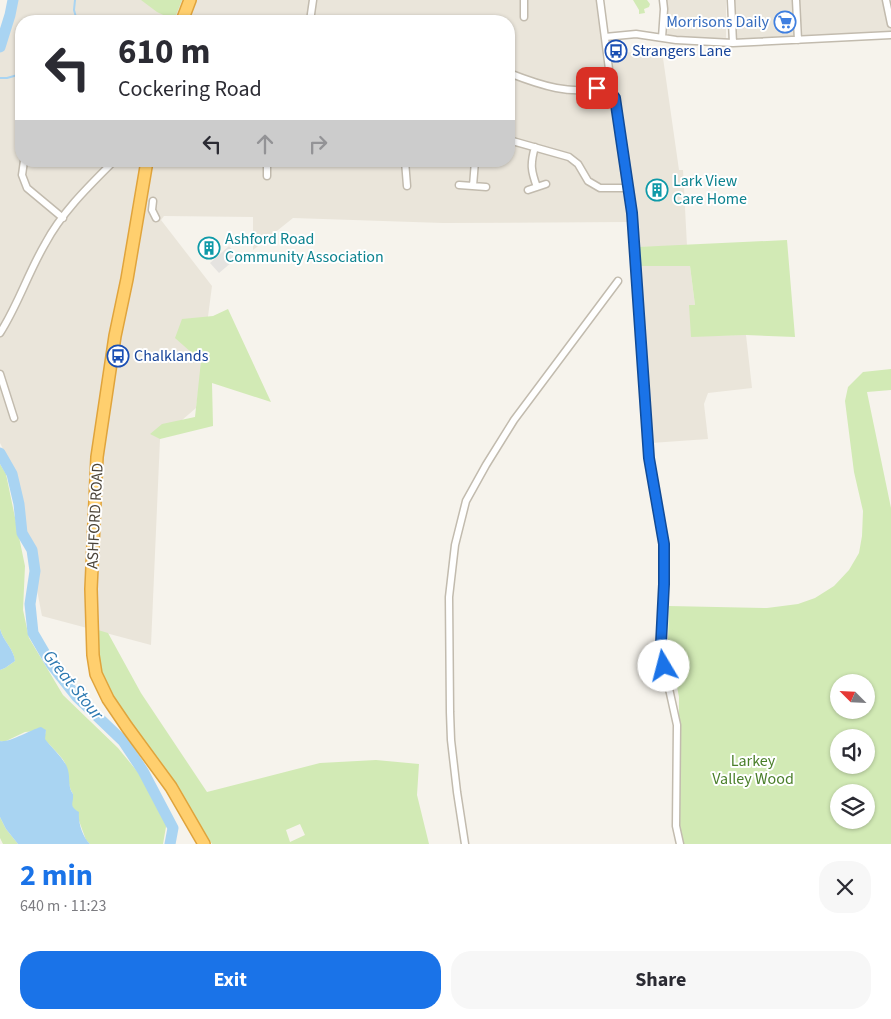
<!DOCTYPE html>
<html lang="en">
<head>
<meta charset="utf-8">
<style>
	:root { --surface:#fff; --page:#f7f7f7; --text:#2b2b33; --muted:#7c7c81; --accent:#1a73e8 }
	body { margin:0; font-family:"Source Sans 3",sans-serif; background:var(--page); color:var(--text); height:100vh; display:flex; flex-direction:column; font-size:19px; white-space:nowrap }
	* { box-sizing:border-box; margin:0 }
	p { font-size:16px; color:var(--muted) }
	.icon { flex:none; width:28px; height:28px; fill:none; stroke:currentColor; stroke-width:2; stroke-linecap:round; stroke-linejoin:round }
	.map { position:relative; height:844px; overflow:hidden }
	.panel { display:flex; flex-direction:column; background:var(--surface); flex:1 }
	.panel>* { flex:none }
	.top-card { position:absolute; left:15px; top:15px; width:500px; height:152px; border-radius:20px; box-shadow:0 1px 4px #0004; background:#fff; color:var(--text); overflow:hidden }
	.needle { width:32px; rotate:294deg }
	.controls { position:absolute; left:830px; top:674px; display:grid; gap:10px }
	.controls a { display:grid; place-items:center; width:45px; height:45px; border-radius:50%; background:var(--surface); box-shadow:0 1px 4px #0004; font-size:25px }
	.pin { position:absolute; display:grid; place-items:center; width:42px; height:42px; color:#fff; margin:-21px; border-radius:10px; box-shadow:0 2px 8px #0006 }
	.me { position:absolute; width:55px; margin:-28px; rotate:352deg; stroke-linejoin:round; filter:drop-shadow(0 0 4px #0008) }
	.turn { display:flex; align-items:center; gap:18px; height:105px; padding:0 20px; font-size:22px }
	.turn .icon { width:65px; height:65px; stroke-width:2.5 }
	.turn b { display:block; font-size:35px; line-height:42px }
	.lanes { display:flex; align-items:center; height:48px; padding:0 20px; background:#0003; justify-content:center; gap:25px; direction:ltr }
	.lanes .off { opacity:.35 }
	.round { display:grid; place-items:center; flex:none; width:52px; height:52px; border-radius:20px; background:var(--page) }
	.overview { display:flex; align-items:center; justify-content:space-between; height:85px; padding:0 20px }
	h1 { font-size:30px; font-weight:700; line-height:38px; color:var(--accent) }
	.button { display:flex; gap:10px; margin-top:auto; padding:10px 20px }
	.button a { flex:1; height:58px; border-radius:20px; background:var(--accent); color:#fff; font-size:20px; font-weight:700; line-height:58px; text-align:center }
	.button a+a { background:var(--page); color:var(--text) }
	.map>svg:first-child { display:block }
</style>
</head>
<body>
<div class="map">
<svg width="891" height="844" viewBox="0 0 891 844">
	<rect width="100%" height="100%" fill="#f6f3ec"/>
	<path fill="#eae5da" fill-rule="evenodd" d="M13,0H601L612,53L662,51L679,170H683L687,246L637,247L628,174L621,175L627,222L443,223L293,218L253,250V217L164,216L161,220L212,286L196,408L160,439L151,645L42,616L14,471L0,443V47L10,15ZM21,21H509V161H21Z
		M666,0H726V39L683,38L668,35L666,32Z
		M734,0H883L884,5L891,4V31L735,39Z
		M638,266H690L695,305H690L692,336L746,335L752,388L708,393L704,404L708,439L651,443Z"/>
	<path fill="#d2eab5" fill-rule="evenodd" d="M141,0H182L174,20L157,12Z
		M633,0H647L650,4L649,7L644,9L645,13L639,14V10Z
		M787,240L795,337L746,335L691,337L689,305H695L690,266H638L637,247Z
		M228,309L271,402L212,383L213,426L160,439L150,434L162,424L195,417L201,361L175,338L182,319L213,316Z
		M891,369V390L867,392L891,508V844H682L678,826L679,697L668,641L669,606L767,608L798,604L815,598L834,586L849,570L859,553L862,536L863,511L854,472L845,401L848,387L863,372ZM839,682H866V710H839ZM839,738H866V765H839ZM839,792H866V820H839Z
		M0,464L6,474L25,566L23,610L29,638L63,695L118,748L141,776L167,821L163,844H90L86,840L78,818L71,804L73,794C67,785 69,773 65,763C63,758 49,744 44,739L46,730L25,732L4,742L0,741V670L5,668L15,661C13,647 4,643 0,629Z
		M98,630L108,633L141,693L207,792L320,763L376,760L419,764L417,795L429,844H212L174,783L123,716L104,680L100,663ZM300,824L305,835L290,842L286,830Z
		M0,817L6,829L18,844H3L0,838Z"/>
	<path fill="#e5e3e0" d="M229,246L238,257L219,273L210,263Z"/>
	<path fill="#a9d4f2" d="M0,629C3,641 14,649 15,661L5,668L0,670Z
		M41,727L46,730L45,739C50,746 64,759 67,767C71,776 67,786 73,794C74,804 68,805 79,812C78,822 82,836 90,844H18L6,829L0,817V741C9,743 30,730 41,727Z"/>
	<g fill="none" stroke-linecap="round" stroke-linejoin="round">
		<path stroke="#a9d4f2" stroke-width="2" d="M75,0L74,10L77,21
			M0,78H7L21,74"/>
		<path stroke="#a9d4f2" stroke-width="11" d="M0,47L10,15L13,0
			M0,453L12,474L19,504L22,533L32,550L35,571L30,604L33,633L51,664L77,697L123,741L143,771L173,828L170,844"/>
		<g stroke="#c2bbae" stroke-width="9">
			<path id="street" d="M524,0V17
				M600,0L609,69L608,80L605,85
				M731,0L733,43
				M796,0L798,40
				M886,0L891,24
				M310,21L313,0
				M605,37L636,34L676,40L733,43L891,35
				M662,38L664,9L663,0
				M509,73C537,84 575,98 605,85
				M605,85L615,98L632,213L649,458L664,544V584L661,643L664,666L677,725L676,826L680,844
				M509,140L569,157L578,164L588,181L600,188H629
				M535,147C530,164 531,171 537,187
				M24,161L22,175L27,188L63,218
				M405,161L407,186
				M267,176V161
				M459,185L486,187
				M473,186L475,161
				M528,190L546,184
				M153,201L152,210L156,218
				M0,333C18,305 28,273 45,244C62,212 89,186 114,161
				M0,374L14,418
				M465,844L457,792L451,740L450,712L449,597L455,545L466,501L486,465L514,420L618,281"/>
		</g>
		<g stroke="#e0a43c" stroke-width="14">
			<path id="highway" d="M182,21L190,0
				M147,161L127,279L115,336L97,457L91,589L93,655L96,674L108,699L127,727L171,787L204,844"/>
		</g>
		<use href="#street" stroke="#fff" stroke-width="6"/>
		<use href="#highway" stroke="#ffcf6e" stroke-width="11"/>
	</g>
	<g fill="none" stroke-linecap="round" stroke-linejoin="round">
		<g stroke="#114b97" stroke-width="12">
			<path id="route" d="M597,88L605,85L615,98L632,213L649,458L664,544V584L661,643L664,666"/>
		</g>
		<use href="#route" stroke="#1a73e8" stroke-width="9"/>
	</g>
	<defs>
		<g id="supermarket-ring" transform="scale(1.125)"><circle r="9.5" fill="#fff" stroke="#3f7fe0" stroke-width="1.5"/><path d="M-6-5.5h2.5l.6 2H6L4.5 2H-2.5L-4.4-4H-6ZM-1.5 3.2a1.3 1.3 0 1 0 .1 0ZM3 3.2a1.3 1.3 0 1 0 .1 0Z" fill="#3f7fe0"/></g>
		<g id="bus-ring" transform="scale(1.125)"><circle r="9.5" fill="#fff" stroke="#1a4fb4" stroke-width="1.5"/><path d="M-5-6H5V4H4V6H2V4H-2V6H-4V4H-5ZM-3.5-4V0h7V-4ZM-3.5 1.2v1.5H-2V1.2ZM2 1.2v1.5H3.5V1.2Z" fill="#1a4fb4"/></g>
		<g id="building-ring" transform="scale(1.125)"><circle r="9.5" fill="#fff" stroke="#0f9aa8" stroke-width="1.5"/><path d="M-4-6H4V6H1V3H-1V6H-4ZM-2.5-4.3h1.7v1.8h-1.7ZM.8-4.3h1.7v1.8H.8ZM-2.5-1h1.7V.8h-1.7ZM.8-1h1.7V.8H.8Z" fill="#0f9aa8"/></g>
	</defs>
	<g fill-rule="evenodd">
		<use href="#supermarket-ring" x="785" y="22"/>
		<use href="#bus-ring" x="616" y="51"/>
		<use href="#building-ring" x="657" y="190"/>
		<use href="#building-ring" x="209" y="248"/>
		<use href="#bus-ring" x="118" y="356"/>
	</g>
	<g text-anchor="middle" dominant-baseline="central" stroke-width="4" stroke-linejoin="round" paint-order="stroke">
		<g font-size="16" fill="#366cbe" stroke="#fff" text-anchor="end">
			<text x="769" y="22">Morrisons Daily</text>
		</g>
		<g font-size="16" fill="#164399" stroke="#fff" text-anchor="start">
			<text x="632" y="51">Strangers Lane</text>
			<text x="134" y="356">Chalklands</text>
		</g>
		<g font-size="16" fill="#0d838f" stroke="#fff" text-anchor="start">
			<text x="673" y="181">Lark View<tspan x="673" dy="18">Care Home</tspan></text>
			<text x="225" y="239">Ashford Road<tspan x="225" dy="18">Community Association</tspan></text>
		</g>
		<g font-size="16" fill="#4b4439" stroke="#fff">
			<text transform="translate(95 516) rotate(-87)">ASHFORD ROAD</text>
		</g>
		<g font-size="16" fill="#4a7f2a" stroke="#fff">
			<text x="753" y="761">Larkey<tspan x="753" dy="18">Valley Wood</tspan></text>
		</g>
		<g font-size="18" font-style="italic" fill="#2e7ab2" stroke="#fff">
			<text transform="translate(73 685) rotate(51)">Great Stour</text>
		</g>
	</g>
</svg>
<div class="controls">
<a><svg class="needle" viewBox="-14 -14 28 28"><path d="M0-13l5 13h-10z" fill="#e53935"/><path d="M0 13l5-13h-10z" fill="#7c7c81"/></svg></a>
<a><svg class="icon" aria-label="sound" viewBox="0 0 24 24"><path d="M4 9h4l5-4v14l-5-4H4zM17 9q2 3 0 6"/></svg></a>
<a><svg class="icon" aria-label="layers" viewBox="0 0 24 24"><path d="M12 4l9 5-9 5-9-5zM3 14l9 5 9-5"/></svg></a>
</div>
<div class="pin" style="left:597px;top:88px;background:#d93025"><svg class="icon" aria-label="arrive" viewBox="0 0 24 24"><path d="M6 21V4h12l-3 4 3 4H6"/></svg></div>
<svg class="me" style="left:664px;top:666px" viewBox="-20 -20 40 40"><circle r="19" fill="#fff"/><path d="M0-13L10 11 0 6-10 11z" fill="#1a73e8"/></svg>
<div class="top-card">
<div class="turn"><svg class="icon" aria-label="left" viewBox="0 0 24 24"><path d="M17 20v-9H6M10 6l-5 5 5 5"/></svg><div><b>610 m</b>Cockering Road</div></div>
<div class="lanes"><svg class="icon" aria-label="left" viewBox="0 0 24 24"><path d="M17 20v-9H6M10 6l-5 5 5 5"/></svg><svg class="icon off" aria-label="ahead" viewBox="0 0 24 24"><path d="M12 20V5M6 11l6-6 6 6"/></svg><svg class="icon off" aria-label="right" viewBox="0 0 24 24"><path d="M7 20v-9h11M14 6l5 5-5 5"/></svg></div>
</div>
</div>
<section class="panel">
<div class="overview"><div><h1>2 min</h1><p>640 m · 11:23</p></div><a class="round"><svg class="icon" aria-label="close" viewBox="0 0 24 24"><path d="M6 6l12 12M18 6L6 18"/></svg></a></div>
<div class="button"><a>Exit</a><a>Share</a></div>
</section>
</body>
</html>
